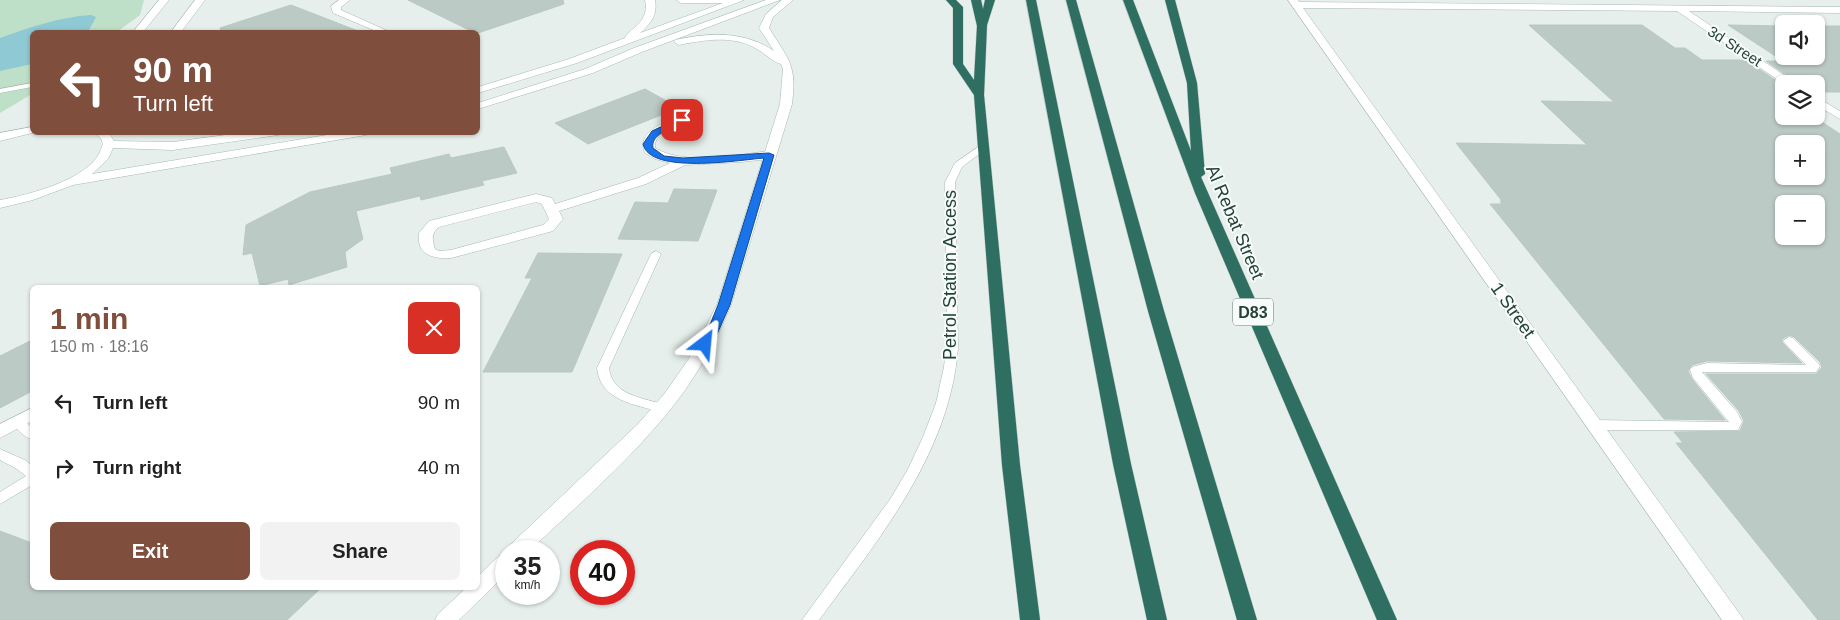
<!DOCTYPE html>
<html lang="en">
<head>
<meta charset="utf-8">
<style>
	:root { --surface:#fff; --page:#f2f2f2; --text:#222; --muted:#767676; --accent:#804e3d }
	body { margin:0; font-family:Arial,sans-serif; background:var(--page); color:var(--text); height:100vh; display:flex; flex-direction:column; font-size:19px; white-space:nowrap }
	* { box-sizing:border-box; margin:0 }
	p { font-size:16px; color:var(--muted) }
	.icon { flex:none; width:28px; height:28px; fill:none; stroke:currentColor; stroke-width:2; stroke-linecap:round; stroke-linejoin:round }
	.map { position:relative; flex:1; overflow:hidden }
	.side { position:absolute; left:30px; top:285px; width:450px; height:305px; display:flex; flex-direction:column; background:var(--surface); border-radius:8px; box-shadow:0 1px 4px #0004 }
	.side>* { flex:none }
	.guide { position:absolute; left:30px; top:30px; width:450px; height:105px; border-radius:8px; box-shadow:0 1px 4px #0004; background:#804e3d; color:#fff; overflow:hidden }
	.buttons { position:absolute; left:1775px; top:15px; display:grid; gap:10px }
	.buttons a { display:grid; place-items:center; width:50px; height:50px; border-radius:8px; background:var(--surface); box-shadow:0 1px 4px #0004; font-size:25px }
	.speed { position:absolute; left:495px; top:540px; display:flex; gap:10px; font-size:25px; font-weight:700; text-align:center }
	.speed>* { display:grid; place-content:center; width:65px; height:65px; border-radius:50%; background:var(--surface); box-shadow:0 1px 4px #0004; line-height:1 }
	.speed small { font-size:12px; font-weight:400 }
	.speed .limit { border:8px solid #d22; background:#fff; color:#111 }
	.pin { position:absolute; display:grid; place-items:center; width:42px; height:42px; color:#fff; margin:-21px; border-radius:10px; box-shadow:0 2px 8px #0006 }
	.me { position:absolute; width:55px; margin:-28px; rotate:29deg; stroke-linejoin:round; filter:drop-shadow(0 0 4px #0008) }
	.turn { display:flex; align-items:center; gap:18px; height:105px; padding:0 20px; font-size:22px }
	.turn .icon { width:65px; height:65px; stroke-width:2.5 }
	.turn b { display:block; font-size:35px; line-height:42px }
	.round { display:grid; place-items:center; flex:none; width:52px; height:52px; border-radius:8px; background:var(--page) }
	.overview { display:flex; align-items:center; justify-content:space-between; height:85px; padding:0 20px }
	h1 { font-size:30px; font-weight:800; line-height:38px; color:var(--accent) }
	.button { display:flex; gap:10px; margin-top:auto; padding:10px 20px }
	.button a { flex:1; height:58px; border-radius:8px; background:var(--accent); color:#fff; font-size:20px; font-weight:800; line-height:58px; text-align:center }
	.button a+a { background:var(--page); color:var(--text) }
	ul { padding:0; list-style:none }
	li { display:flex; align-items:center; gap:15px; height:65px; padding:0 20px }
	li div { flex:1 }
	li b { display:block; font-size:19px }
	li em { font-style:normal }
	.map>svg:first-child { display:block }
</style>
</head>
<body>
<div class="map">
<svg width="1840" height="620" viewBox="0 0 1840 620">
	<rect width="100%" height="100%" fill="#e6efeb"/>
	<path fill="#bfe0c8" d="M0,0H144L140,15L117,32H32V94L0,113Z"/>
	<path fill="#8ec9d4" d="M91,15L96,17L88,32H32V64L0,71V38C30,27 60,17 91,15Z"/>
	<path fill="#bbcac4" stroke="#b8c9c2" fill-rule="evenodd" d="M408,0H563L564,4L478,33L473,32Z
		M291,5L358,31V32H221L220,28Z
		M1529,25H1642L1675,48H1685L1702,60H1746L1784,86V92H1777L1784,96V116H1813L1840,134V620H1818L1676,443H1683L1674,432L1740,431L1744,421L1739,411L1706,374H1816L1822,367L1820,362L1794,337L1789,335L1782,339V342L1802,363L1707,361L1692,365L1688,371L1692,379L1725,420L1664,419L1490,204H1502L1500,201H1502L1456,143L1587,145L1541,101L1614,102ZM1784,144H1816V176H1784ZM1784,204H1816V236H1784Z
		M1728,25L1784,26V56H1816V26H1840V92H1816V84H1799L1766,61H1783Z
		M645,89L679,108L588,144L555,123Z
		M504,147L517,173L482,181L484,185L421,200L420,196L356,211L363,239L345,252L347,267L289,285L288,279L260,286L252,253L243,255L246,225L310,192L392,174L390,168L449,154L451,158Z
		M674,189L717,190L698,241L618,239L635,202L668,203Z
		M538,253L622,254L572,372H483L532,278H525Z
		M32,340V391L0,408V356Z
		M0,531L32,543V588H321L287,620H0Z"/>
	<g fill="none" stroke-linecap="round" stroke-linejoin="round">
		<g stroke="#a8b8b2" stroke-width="1">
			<path id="lane" d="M32,83V87L0,93V89Z
				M984,143L987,144V148L962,167L955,182L958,348C950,453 879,539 819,620H802L891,498L908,469L923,437L936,403L944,367L947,339L945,182L955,163Z
				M656,251L661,254L609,368C612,396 644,398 666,405L668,408L666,411L662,412C636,405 600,401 597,368L651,254Z
				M1789,337L1793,338L1818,363L1820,366L1816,372H1702L1737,412L1742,422L1738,430H1594L1589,428L1588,425L1589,422L1594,420L1729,422L1693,378L1690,370L1692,367L1707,363L1806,365L1783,341Z
				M18,417L23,419L32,428V439C25,438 16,429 12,422L13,419Z
				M0,449L27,461L32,467V485L0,504V492L26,476L17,469L0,460Z"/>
		</g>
		<g stroke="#a8b8b2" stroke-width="1">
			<path id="street" d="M339,0H350L341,7V10L390,32H378L333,13L331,6Z
				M1288,0H1298L1299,2L1840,7V13L1689,11L1797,84H1784L1677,11L1303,8L1744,620H1722Z
				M1816,97L1840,111V119L1816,105Z
				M682,117L686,118L688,120L686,122C673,127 654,132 655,148C685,166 736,155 769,151L775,155L769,159L741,162L685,165L646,184L559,211L563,219L553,231L451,258C433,259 416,255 419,233L429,221L536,194L552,198L555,204L638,178L670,163L655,159L645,153C635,132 667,120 682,117ZM536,202L542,204L549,219L543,225L451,250L439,251L435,249C432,240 431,233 439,227Z
				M32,408V421L0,438V424Z"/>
		</g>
		<g stroke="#a4bbb3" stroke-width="1">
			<path id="secondary" d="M159,0H169L143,32H133Z
				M195,0H205L181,32H171Z
				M645,0H655C658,15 650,24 640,33L723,3H681L676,0H744L577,63L478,93V87L569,59L625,38L626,35C638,25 649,17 645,0Z
				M766,0H780L642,52L593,73L478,109V103L585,69L634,48Z
				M782,0H793L773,17L769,28C789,60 797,65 792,104L731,305C717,339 699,372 677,401C634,457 580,503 529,551H507L510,545L638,424L665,393L688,360L717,305L780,104L783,69L781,64C772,62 764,52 755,48C733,35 703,40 679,45L674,42L675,40C709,32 745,31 774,51L759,28L766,14Z
				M32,127V132H36L0,141V133Z
				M95,132H108L114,141L173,142L248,132H283L278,135L173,150L113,148L108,159L92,174L345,132H371L366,135L73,185L33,200L0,208V200C28,195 87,180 100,152C101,148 104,145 102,141C101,137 97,135 95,132Z
				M506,554V574L459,620H435L438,614L466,588H478V576L499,556Z"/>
		</g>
		<g stroke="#c2cac8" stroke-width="1">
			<path id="highway" d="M946,0H956L963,7V64L974,80L977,26L971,0H981L983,9L985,0H995L987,25L984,95L1020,465L1040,620H1020L1002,465L974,95L953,64V8Z
				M1026,0H1036L1131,464L1167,620H1147L1113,464Z
				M1066,0H1076L1164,311L1257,620H1237L1148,311Z
				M1123,0H1133L1191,151L1187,83L1165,0H1175L1197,83L1205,174L1201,177L1397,620H1377L1195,193Z"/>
		</g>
		<use href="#lane" fill="#fff" fill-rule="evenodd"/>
		<use href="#street" fill="#fff" fill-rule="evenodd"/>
		<use href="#secondary" fill="#fff" fill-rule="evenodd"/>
		<use href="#highway" fill="#2f6f62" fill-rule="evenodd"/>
	</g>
	<path fill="#1a73e8" stroke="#114b97" d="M682,117L686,118V121C675,127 650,133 653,148L664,156L683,158L769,153L774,155L730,305L718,332L709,347L705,348L699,344L707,332L718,305L764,158C739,160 650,175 643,144L652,131Z"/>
	<g text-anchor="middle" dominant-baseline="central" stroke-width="4" stroke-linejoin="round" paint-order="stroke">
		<g font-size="15" fill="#24423a" stroke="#f7fbf9">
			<text transform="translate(1735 46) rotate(33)">3d Street</text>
		</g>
		<rect fill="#f7fbf9" stroke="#637a73" stroke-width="1" x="1233" y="298.5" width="40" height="27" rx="4"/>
		<g font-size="16" font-weight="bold" fill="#24423a">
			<text x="1253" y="312">D83</text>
		</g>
		<g font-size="18" fill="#24423a" stroke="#f7fbf9">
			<text transform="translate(1235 222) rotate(67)">Al Rebat Street</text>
			<text transform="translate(950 275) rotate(-90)">Petrol Station Access</text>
			<text transform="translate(1513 310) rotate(55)">1 Street</text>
		</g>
	</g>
</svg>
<div class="buttons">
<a><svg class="icon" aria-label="sound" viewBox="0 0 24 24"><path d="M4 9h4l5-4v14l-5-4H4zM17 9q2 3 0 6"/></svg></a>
<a><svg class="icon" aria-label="layers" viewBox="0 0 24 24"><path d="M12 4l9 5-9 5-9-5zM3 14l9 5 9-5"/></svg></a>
<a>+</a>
<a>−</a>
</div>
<div class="speed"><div>35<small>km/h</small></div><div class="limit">40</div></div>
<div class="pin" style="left:682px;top:120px;background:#d93025"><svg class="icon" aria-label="arrive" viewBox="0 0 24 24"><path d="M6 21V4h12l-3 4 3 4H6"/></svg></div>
<svg class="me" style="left:705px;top:344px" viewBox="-20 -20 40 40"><path d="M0-17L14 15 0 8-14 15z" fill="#1a73e8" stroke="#fff" stroke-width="4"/></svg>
<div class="guide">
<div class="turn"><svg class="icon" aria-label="left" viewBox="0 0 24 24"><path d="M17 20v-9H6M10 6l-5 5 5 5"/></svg><div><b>90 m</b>Turn left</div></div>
</div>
<section class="side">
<div class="overview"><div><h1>1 min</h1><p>150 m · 18:16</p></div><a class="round" style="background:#d93025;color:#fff"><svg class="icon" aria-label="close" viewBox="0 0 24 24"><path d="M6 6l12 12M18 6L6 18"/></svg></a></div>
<ul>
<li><svg class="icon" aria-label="left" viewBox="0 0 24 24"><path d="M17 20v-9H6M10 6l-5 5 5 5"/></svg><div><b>Turn left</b></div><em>90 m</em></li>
<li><svg class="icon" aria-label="right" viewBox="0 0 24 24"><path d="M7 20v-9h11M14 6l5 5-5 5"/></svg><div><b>Turn right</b></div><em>40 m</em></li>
</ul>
<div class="button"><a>Exit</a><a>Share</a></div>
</section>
</div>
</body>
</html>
